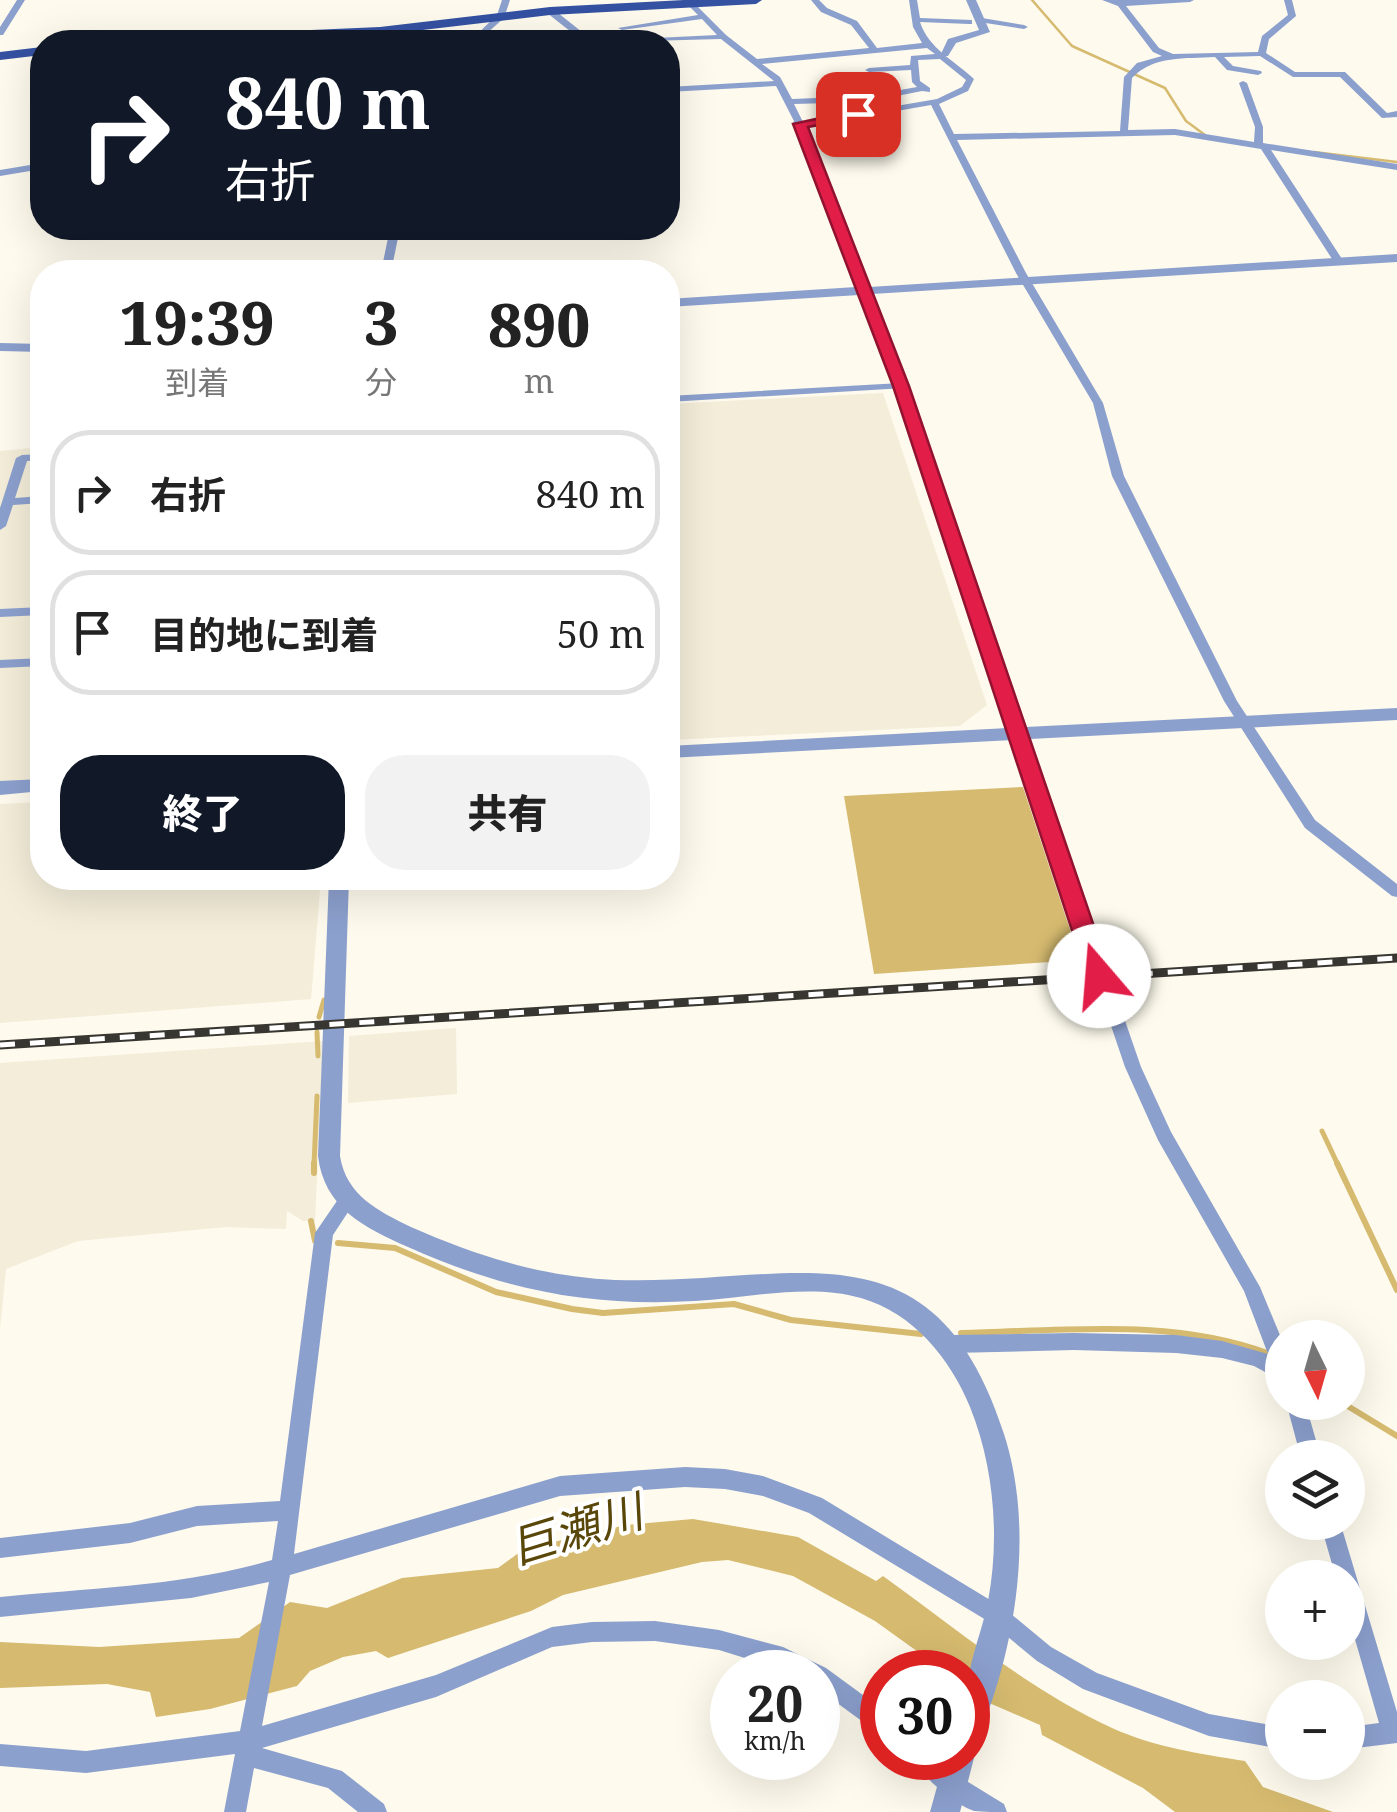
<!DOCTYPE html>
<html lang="ja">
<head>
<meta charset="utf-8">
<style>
	:root { --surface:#fff; --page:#f2f2f2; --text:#222; --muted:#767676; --line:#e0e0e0; --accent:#111827 }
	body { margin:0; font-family:"Noto Serif","Noto Sans JP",serif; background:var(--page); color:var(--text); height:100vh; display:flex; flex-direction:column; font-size:38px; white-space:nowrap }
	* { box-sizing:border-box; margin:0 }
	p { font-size:32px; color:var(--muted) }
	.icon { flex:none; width:55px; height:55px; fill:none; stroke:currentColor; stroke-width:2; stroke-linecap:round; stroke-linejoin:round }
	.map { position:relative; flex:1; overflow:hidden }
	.drawer { position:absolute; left:30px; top:260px; width:650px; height:630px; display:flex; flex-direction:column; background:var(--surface); border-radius:40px; box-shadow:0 10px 40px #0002 }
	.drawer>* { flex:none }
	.guide { position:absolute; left:30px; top:30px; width:650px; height:210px; border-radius:40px; box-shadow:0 10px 40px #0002; background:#111827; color:#fff; overflow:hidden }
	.needle { width:65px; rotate:175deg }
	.fabs { position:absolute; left:1265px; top:1320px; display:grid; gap:20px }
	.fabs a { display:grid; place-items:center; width:100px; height:100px; border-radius:50%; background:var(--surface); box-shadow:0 10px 40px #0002; font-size:50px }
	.speed { position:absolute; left:710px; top:1650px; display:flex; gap:20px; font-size:50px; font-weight:700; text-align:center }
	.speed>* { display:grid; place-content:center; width:130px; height:130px; border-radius:50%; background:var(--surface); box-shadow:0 10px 40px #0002; line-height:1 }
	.speed small { font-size:25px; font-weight:400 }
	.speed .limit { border:15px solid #d22; background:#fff; color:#111 }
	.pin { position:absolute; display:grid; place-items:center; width:85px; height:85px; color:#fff; margin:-42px; border-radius:20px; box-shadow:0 5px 15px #0006 }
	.me { position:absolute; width:110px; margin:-55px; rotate:342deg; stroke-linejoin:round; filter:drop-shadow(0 0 8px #0008) }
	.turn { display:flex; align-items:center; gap:35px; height:210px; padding:0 30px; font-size:45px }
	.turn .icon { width:130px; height:130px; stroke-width:2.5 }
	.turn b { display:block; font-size:70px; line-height:85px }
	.eta { display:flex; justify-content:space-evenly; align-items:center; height:170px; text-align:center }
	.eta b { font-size:60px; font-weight:800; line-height:70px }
	.cta { display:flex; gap:20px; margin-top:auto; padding:20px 30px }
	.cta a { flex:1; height:115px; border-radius:40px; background:var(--accent); color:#fff; font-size:40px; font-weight:800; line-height:115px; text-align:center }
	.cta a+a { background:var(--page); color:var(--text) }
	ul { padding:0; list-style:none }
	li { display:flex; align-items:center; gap:30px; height:125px; margin:0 20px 15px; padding:0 10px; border:5px solid var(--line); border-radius:40px }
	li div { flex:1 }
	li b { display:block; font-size:38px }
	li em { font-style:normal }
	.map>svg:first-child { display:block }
</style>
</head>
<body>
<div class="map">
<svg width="1397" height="1812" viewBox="0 0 1397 1812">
	<rect width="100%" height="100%" fill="#fefaed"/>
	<path fill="#f3edd9" d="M883,393L987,705L960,726L668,740V404Z
		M42,447V780L0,783V451Z
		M42,802V878H321L311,999L0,1023V804Z
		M456,1028L457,1094L348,1103L349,1036Z
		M323,1041L315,1221H303L287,1211L286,1229L226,1227L78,1241L6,1269L0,1329V1063Z"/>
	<path fill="#d5ba6f" d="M1023,787L1080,960L874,974L844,796Z
		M693,1519L798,1537L876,1581L883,1576C957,1629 1029,1690 1112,1728C1154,1747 1200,1754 1245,1761L1263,1787L1333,1812H1175L1143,1788L1042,1735L1040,1725L987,1702L968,1688V1672H946L875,1621L793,1576L728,1560L702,1562L563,1595L531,1611L388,1658L376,1651L343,1657L310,1671L297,1686L210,1709L156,1717L150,1692L107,1684L0,1688V1642L99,1647L239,1638L290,1602L327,1608L402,1578L498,1568L524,1549L626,1525Z"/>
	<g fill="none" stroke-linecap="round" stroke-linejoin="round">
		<path stroke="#d5ba6f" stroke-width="2.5" d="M1032,0L1072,46L1165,88L1186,121L1205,135
			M1314,152L1397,162"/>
		<path stroke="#d5ba6f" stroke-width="5" d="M319,1017L324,1000
			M317,1032L318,1056
			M1322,1131L1338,1165
			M314,1165L317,1096"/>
		<path stroke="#d5ba6f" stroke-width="6" d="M1337,1163L1397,1290
			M314,1173V1163
			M311,1221L315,1241
			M338,1243L395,1248L496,1292L572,1309L603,1313L734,1304L791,1320L921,1334
			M961,1333C1063,1331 1172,1317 1270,1354
			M1341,1402L1397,1436"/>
		<path fill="#8ca0ce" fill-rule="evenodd" d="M17,0H25L3,35H0V27Z
			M502,0H510L504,18L477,42H469L497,15Z
			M683,0H691L726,35L757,59L869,48L851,25L821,12L811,0H819L827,8L857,21L877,48L922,43L913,27L909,0H917L920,18L972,20V24H969L920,22C929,49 954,60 974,79L968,91L939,104L954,134L1120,131L1124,77L1137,63L1162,56L1153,52L1118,6L1102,0H1194L1190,2L1126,6L1159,48L1173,54L1258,52L1262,36L1288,15L1284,0H1292L1296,16L1269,39L1266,53L1295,72H1345L1387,113L1397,111V117L1382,118L1340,77H1293L1260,56L1224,57L1233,66L1261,71L1262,73L1258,75L1227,70L1215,57C1185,59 1154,55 1132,78L1128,130L1175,129L1254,142L1255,127L1239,83L1243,81L1247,83L1263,127V143L1397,164V170L1271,150L1344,262L1339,265L1334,262L1261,149L1175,135L957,140L1026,273L1103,403L1124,476L1237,701L1315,820L1397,884V897L1392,896L1305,828L1224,701L1112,476L1093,403L1016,273L931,105L800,128L796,125L776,86L668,92V87L774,81L721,39L610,42L614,40L717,35L702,19L622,30L618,28L698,15ZM927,48L935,54L911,56L910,65L869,68L865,70L869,72L911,70L912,82L917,87L867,96L792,99L780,77L762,64ZM940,59L966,80L962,87L937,99L803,122L794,104L867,102L922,91L930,92V88L920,81L918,60Z
			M547,9H553L582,32L583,42H575V35L547,13Z
			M982,18L1024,25L1028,27L1024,29L979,22L978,20Z
			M42,163V169L0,176V170Z
			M390,228H400L391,272H381Z
			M901,383L906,386L905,388L668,402V396Z
			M42,454V460L27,461L15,498L42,496V503L13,505L6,526L0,530V508L16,458L22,455Z
			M42,607V615L0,617V609Z
			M42,658V666L0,668V660Z
			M1019,729L1026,734L1141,1067L1171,1132L1260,1287L1282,1340V1381L1254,1366L1222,1358L1176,1353L1074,1350L952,1353L945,1350L943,1344L945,1338L952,1335L1074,1333L1176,1335L1222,1341L1268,1354L1244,1291L1158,1140L1125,1067L1012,734Z
			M347,1193L353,1195L356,1200L333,1235L294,1554L560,1476L685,1467L725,1469L763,1476L822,1498L1005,1609L1051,1647L1097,1673L1209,1714L1282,1727V1749L1209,1736L1083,1689L1037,1661L991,1623L809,1513L763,1496L725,1489L685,1487L560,1496L290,1575L262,1726L436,1675L552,1627L592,1622L655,1621L719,1630L783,1647L826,1668L882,1709V1733L874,1730L818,1689V1672H790L719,1650L655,1641L592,1642L552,1647L436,1697L262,1748L342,1771L384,1804L387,1812H358L328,1788L254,1768L246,1812H224L235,1754L86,1773L0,1766V1744L86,1751L240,1731L269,1582L191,1598L0,1617V1597C90,1588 185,1586 272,1560L278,1521L197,1526L130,1543L0,1558V1538L130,1523L197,1506L280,1501L315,1233L341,1195Z
			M1286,1402H1305L1321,1458H1301Z
			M1320,1522H1340L1397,1712V1743L1348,1749V1727L1379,1723L1348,1615V1578H1336Z
			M913,1758H939L960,1777L1004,1804L1007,1812C997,1812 983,1812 974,1811C956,1805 920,1776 913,1758Z"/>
		<path fill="#8ca0ce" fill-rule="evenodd" d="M966,0H976L990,32L956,43L948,56H940L948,39L979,30Z
			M799,119L805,122L869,287L1397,254V262L872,294L908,386L1026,727L1397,708V720L668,758V746L1008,728L894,386L859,295L668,307V299L856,287L793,122Z
			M0,343L42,344V352L0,351Z
			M42,779V791L0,795V781Z
			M329,878H349L340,1156C346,1195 378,1211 411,1227C477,1256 543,1277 615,1280C792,1286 933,1213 1004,1434C1035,1530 1016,1647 978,1738L968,1742C968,1723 965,1701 968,1682C971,1655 983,1628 988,1601C1000,1538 994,1466 970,1407C950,1358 913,1313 861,1298C809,1283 749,1298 695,1301C590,1307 504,1290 408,1247C365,1228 324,1208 318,1156Z
			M968,1747L974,1758L960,1812H930L945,1758H968Z"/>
		<path fill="#3451a2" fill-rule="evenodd" d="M684,0H762L756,4L550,15L380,35L126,42L133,38L380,27L550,7Z
			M42,47V55L0,60V52Z"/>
		<g stroke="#383630" stroke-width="9">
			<path id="rail" d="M0,1045L1397,958"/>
		</g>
		<use href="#rail" stroke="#fff" stroke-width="5" stroke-dasharray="15" stroke-linecap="butt"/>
	</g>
	<path fill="#e11d48" stroke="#92132f" stroke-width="2.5" d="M858,110L862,117L808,127L909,386L1111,976L1099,985L1087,976L893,386L793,124Z"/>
	<g text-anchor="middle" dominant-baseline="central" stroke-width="8" stroke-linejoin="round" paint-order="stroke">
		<g font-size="45" font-style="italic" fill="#59470a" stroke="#fff">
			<text transform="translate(576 1528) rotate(-17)">巨瀬川</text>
		</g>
	</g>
</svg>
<div class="fabs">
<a><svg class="needle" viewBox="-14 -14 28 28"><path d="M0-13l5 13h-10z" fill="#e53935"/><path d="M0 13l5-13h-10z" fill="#767676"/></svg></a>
<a><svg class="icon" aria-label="layers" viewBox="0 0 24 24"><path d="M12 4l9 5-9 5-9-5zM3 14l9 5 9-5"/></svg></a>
<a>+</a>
<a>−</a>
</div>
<div class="speed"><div>20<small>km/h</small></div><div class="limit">30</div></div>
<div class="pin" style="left:858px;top:114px;background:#d93025"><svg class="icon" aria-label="arrive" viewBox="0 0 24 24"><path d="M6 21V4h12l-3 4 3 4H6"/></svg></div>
<svg class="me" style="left:1099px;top:976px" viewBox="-20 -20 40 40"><circle r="19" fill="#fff"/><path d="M0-13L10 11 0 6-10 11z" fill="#e11d48"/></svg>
<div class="guide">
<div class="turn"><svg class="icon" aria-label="right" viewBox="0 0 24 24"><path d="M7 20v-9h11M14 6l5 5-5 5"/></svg><div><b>840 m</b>右折</div></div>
</div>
<section class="drawer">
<div class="eta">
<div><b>19:39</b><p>到着</p></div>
<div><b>3</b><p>分</p></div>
<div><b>890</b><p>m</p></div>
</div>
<ul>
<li><svg class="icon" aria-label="right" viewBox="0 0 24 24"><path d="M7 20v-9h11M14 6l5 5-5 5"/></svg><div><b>右折</b></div><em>840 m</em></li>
<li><svg class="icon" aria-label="arrive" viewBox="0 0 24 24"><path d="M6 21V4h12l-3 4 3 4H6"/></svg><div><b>目的地に到着</b></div><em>50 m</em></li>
</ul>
<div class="cta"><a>終了</a><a>共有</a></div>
</section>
</div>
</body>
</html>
